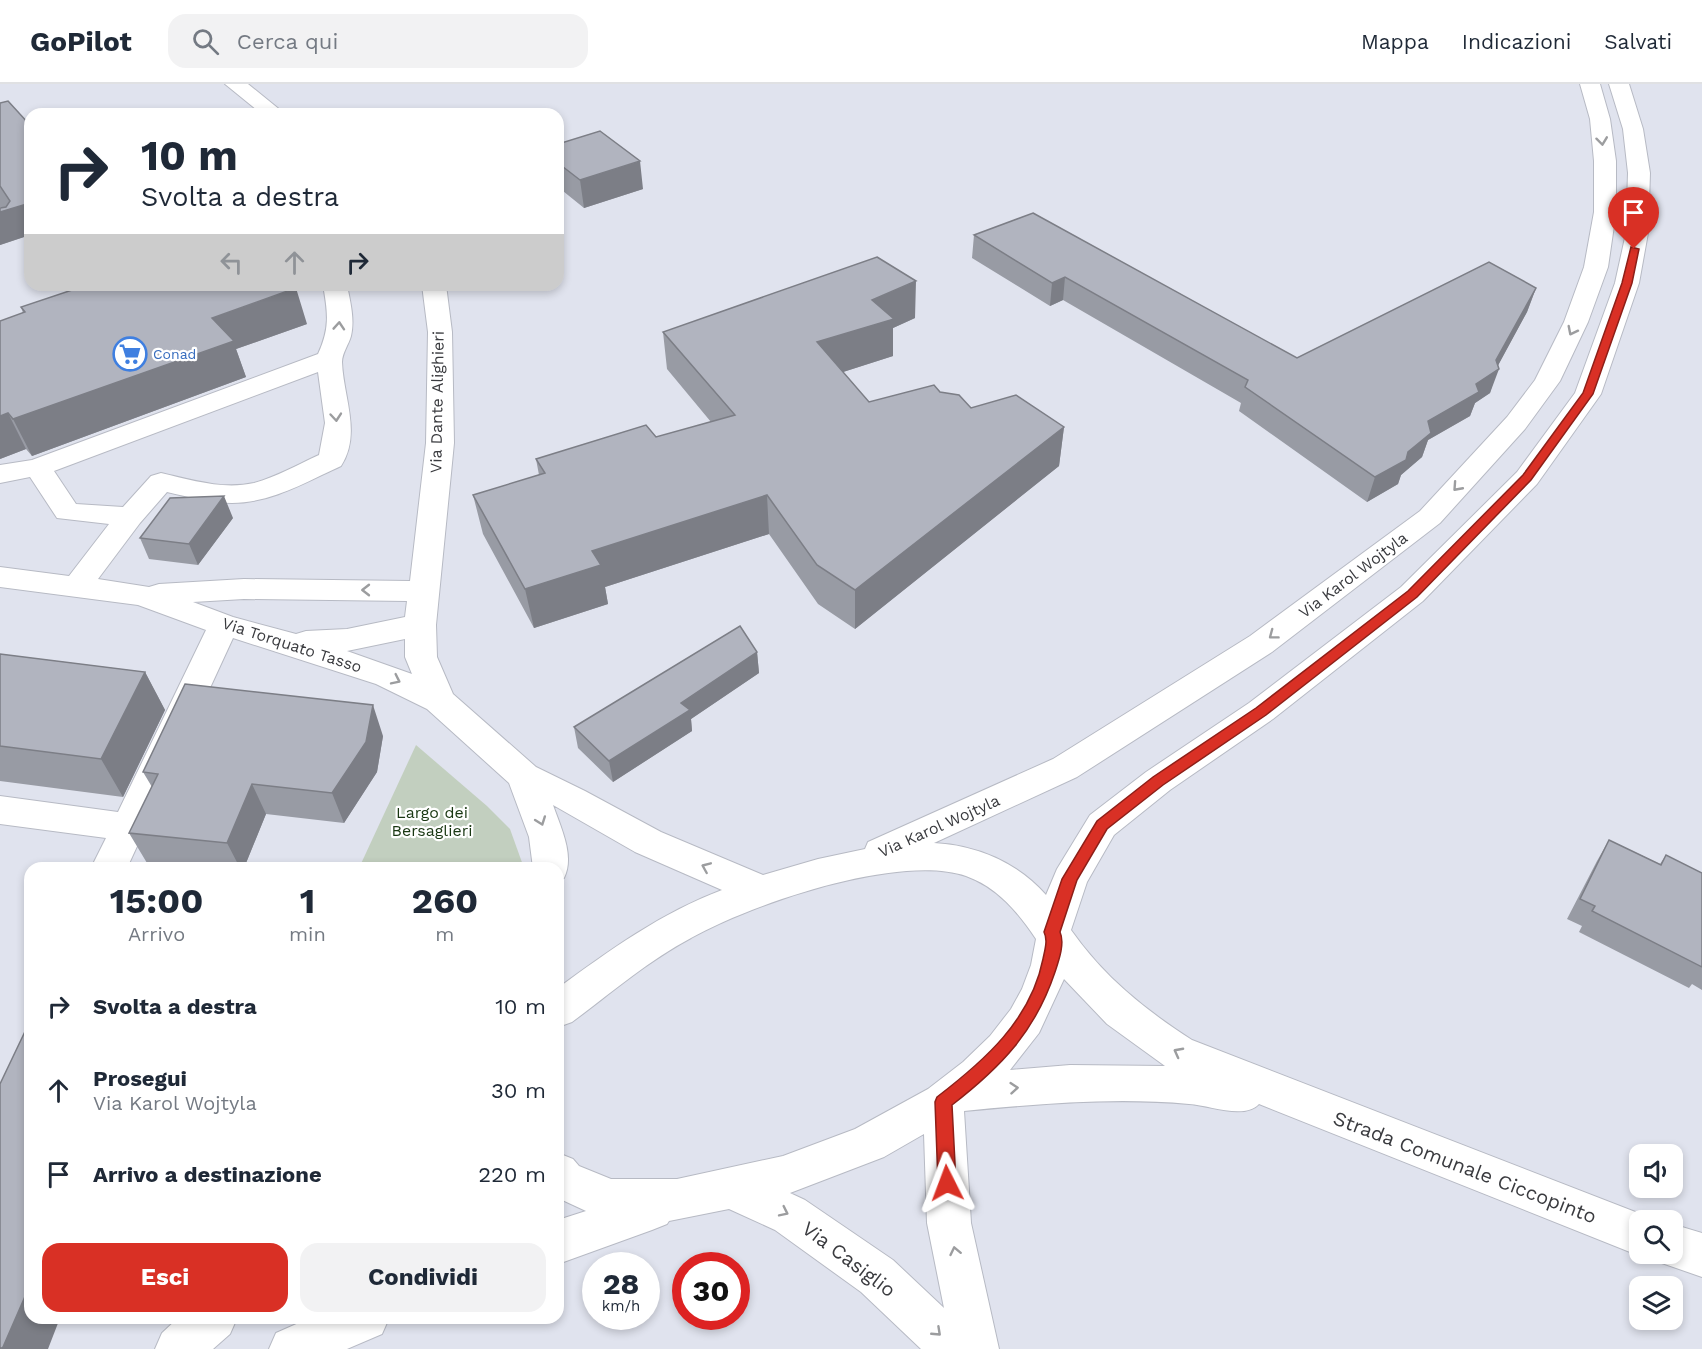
<!DOCTYPE html>
<html lang="it">
<head>
<meta charset="utf-8">
<style>
	:root { --surface:#fff; --page:#f2f2f3; --text:#1f2937; --muted:#747a83; --line:#e0e1e3; --accent:#d93025 }
	body { margin:0; font-family:"Work Sans",sans-serif; background:var(--page); color:var(--text); height:100vh; display:flex; flex-direction:column; font-size:22px; white-space:nowrap }
	* { box-sizing:border-box; margin:0 }
	p { font-size:20px; color:var(--muted) }
	.icon { flex:none; width:33px; height:33px; fill:none; stroke:currentColor; stroke-width:2; stroke-linecap:round; stroke-linejoin:round }
	.map { position:relative; flex:1; overflow:hidden }
	.panel { position:absolute; left:24px; top:778px; width:540px; height:462px; display:flex; flex-direction:column; background:var(--surface); border-radius:18px; box-shadow:0 3px 9px #0003 }
	.panel>* { flex:none }
	.banner { position:absolute; left:24px; top:24px; width:540px; height:183px; border-radius:18px; box-shadow:0 3px 9px #0003; background:#fff; color:var(--text); overflow:hidden }
	.controls { position:absolute; left:1629px; top:1060px; display:grid; gap:12px }
	.controls a { display:grid; place-items:center; width:54px; height:54px; border-radius:12px; background:var(--surface); box-shadow:0 3px 9px #0003; font-size:30px }
	.speed { position:absolute; left:582px; top:1168px; display:flex; gap:12px; font-size:30px; font-weight:700; text-align:center }
	.speed>* { display:grid; place-content:center; width:78px; height:78px; border-radius:50%; background:var(--surface); box-shadow:0 3px 9px #0003; line-height:1 }
	.speed small { font-size:15px; font-weight:400 }
	.speed .limit { border:9px solid #d22; background:#fff; color:#111 }
	.pin { position:absolute; display:grid; place-items:center; width:51px; height:51px; color:#fff; margin:-62px -26px; border-radius:50% 50% 50% 0; rotate:-45deg; box-shadow:0 0 6px #0007 }
	.pin .icon { rotate:45deg }
	.me { position:absolute; width:66px; margin:-33px; rotate:357deg; stroke-linejoin:round; filter:drop-shadow(0 0 4px #0008) }
	.turn { display:flex; align-items:center; gap:21px; height:126px; padding:0 18px; font-size:27px }
	.turn .icon { width:78px; height:78px; stroke-width:2.5 }
	.turn b { display:block; font-size:42px; line-height:51px }
	.lanes { display:flex; align-items:center; height:57px; padding:0 18px; background:#0003; justify-content:center; gap:30px; direction:ltr }
	.lanes .off { opacity:.35 }
	.eta { display:flex; justify-content:space-evenly; align-items:center; height:102px; text-align:center }
	.eta b { font-size:36px; font-weight:700; line-height:42px }
	.button { display:flex; gap:12px; margin-top:auto; padding:12px 18px }
	.button a { flex:1; height:69px; border-radius:18px; background:var(--accent); color:#fff; font-size:24px; font-weight:700; line-height:69px; text-align:center }
	.button a+a { background:var(--page); color:var(--text) }
	ul { padding:0; list-style:none }
	li { display:flex; align-items:center; gap:18px; height:84px; padding:0 18px }
	li div { flex:1 }
	li b { display:block; font-size:22px }
	li em { font-style:normal }
	header { display:flex; align-items:center; gap:36px; box-sizing:border-box; height:84px; padding:0 30px; background:var(--surface); border-bottom:2px solid var(--line) }
	header strong { font-size:28px }
	nav { display:flex; gap:33px; margin-inline-start:auto; font-size:21px }
	.search { width:420px; height:54px; background:var(--page); display:flex; align-items:center; gap:15px; box-sizing:border-box; padding:0 21px; border-radius:18px; color:var(--muted); font-size:22px }
	.map>svg:first-child { display:block }
</style>
</head>
<body>
<header>
<strong>GoPilot</strong>
<div class="search"><svg class="icon" aria-label="search" viewBox="0 0 24 24"><circle cx="10" cy="10" r="6"/><path d="M15 15l6 6"/></svg>Cerca qui</div>
<nav><a>Mappa</a><a>Indicazioni</a><a>Salvati</a></nav>
</header>
<div class="map">
<svg width="1702" height="1265" viewBox="0 0 1702 1265">
	<rect width="100%" height="100%" fill="#e0e3ee"/>
	<path fill="#c2cfbf" d="M416,661L487,722L510,745L524,784H359Z"/>
	<g fill="none" stroke-linecap="round" stroke-linejoin="round">
		<g stroke="#b7bac4" stroke-width="2">
			<path id="minor" d="M225,0H248L285,30H262Z
				M1580,0H1600L1610,35L1616,77V128L1608,183L1588,238L1560,297L1525,345L1440,439L1272,568L1077,693L934,759C977,761 1018,779 1046,811L1057,785L1090,731L1146,688L1249,619L1401,503L1517,388L1575,309L1615,199L1626,149L1628,89L1623,45L1609,0H1629L1643,45L1650,89L1648,149L1639,199L1601,310L1537,400L1423,517L1273,635L1170,706L1114,751L1087,798L1071,846C1103,892 1145,926 1192,956L1656,1136L1640,1137V1170H1646L1640,1172L1259,1020C1244,1036 1209,1021 1189,1020C1114,1013 1038,1020 964,1027L971,1139L999,1265H921L861,1208L775,1146L729,1125L669,1137L667,1140L652,1146L558,1180V1136L586,1127L558,1114V1069L573,1075L579,1082L611,1095H677L783,1072L855,1045L928,1005L963,978L990,952L1011,925L1022,905L1031,881L1036,855C1018,828 997,803 966,792C900,769 751,820 691,854C648,877 611,909 572,938L558,943V904C610,866 661,829 722,806L635,768L553,721C561,744 575,772 564,794L558,796V784H533L529,753L509,699L427,625L376,600L233,554L127,784H91L106,754L0,740V712L118,728L206,546L138,521L0,503V483L69,492L109,440L57,434L30,393L0,399V381L32,376L318,270C330,244 328,229 323,201H347C350,217 355,235 351,252C349,260 342,269 342,278C343,312 362,350 341,382C306,398 271,419 232,419C210,419 189,413 167,408L140,439L98,495L149,503L159,500L244,495L410,497L426,359L428,248L422,201H446L452,248L454,359L436,541L437,573L453,610L536,683L585,707L661,748L763,791L818,775L865,765L868,758L1053,675L1250,552L1420,427L1507,333L1535,296L1564,238L1584,183L1594,128V77L1590,35ZM318,288L325,339L319,371C297,381 276,393 254,399C223,406 191,396 161,389L151,392L123,423L76,420L54,387ZM244,515L407,517L405,533L347,545L306,547L296,550L233,533L193,518ZM405,555V573L412,590L347,567ZM1064,895L1107,940L1165,982L1070,981L1010,986L1039,949ZM924,1050L927,1139L944,1224L893,1176L805,1116L790,1109L884,1073Z
				M1672,1140L1702,1149V1193L1656,1177L1653,1170H1672Z
				M178,1234H237L230,1250L213,1265H155L162,1249Z
				M310,1234H389L382,1250L347,1265H269L276,1249Z"/>
		</g>
		<use href="#minor" fill="#fff" fill-rule="evenodd"/>
	</g>
	<path fill="#989ba4" d="M0,19L30,151L0,161V124L2,123H0Z
		M558,60L643,105L584,124L558,103Z
		M974,151L1297,274L1536,204L1527,228L1498,281L1490,309L1475,319L1470,332L1428,356L1422,373L1401,391L1398,400L1367,418L1239,327L1241,319L1063,216L1050,222L972,174Z
		M21,223L307,240L236,265L246,293L32,372L26,365L0,375L23,229Z
		M915,234L893,244V272L843,288L869,318L940,308L971,324L1064,343L1059,382L855,545L818,520L769,450L605,503L608,520L534,544L483,450L473,411L539,391L536,375L656,353L711,338L667,285L663,248Z
		M233,434L198,481L149,475L140,454Z
		M757,568L759,589L691,635L692,647L613,698L578,664L574,643Z
		M0,570L145,588L165,626L123,713L0,697Z
		M383,652L377,688L344,739L266,730L244,784H202L147,779L129,749L152,703L143,688Z
		M1609,756L1660,780L1666,771L1702,789V906L1692,900L1689,904L1579,848L1582,842L1567,835L1597,777Z"/>
	<path fill="#7c7e86" d="M640,77L643,105L584,124L580,96Z
		M30,119V151L0,161V128Z
		M1065,193L1063,216L1050,222L1052,199Z
		M916,197L915,234L893,244V272L818,296L817,258L872,216Z
		M296,204L307,240L236,265L246,293L32,372L13,335L212,234Z
		M1536,204L1527,228L1494,289L1499,285L1490,309L1475,319L1470,332L1428,356L1422,373L1401,391L1398,400L1367,418L1375,393L1408,368L1428,337L1476,300L1496,276Z
		M8,329L26,365L0,375V332Z
		M1064,343L1059,382L855,545V506Z
		M767,411L769,450L605,503L608,520L534,544L525,505L592,467Z
		M224,412L233,434L198,481L189,460Z
		M757,568L759,589L691,635L692,647L613,698L609,677L681,619Z
		M145,588L165,626L123,713L101,675Z
		M373,621L383,652L377,688L344,739L332,709Z
		M252,700L266,730L244,784H240L227,759Z
		M30,1201V1234H60L48,1265H1Z"/>
	<path fill="#b1b4bf" stroke="#7c7e86" stroke-width="1.5" d="M8,17L30,41V119L0,128V124L6,123L10,117L0,102V19Z
		M600,47L640,77L580,96L558,79V60Z
		M1033,129L1297,274L1489,178L1536,204L1496,276L1499,285L1476,300L1479,308L1428,337L1431,349L1408,368L1406,376L1375,393L1245,303L1248,296L1065,193L1052,199L974,151Z
		M877,173L916,197L872,216L894,235L817,258L869,318L934,301L940,308L959,311L971,324L1016,311L1064,343L855,506L817,481L767,411L592,467L601,481L525,505L473,411L545,389L536,375L646,341L656,353L735,331L663,248Z
		M87,201H293L296,204L212,234L234,257L13,335L8,329L0,332V237L25,228L21,223Z
		M224,412L189,460L140,454L170,414Z
		M740,542L757,568L681,619L690,626L609,677L574,643Z
		M0,570L145,588L101,675L0,662Z
		M185,600L373,621L366,658L332,709L252,700L227,759L129,749L158,690L143,688Z
		M1609,756L1661,781L1666,771L1702,789V883L1592,827L1595,822L1580,815Z
		M30,937V1201L3,1263L0,1265V1000Z"/>
	<defs><path id="oneway-chevron" d="M-2-3.5L2.5 0L-2 3.5" fill="none" stroke-width="1.6" stroke-linecap="round" stroke-linejoin="round" transform="scale(1.5)"/></defs>
	<g stroke="#9c9d9f">
		<use href="#oneway-chevron" transform="translate(1602 57) rotate(83)"/>
		<use href="#oneway-chevron" transform="translate(339 242) rotate(-86)"/>
		<use href="#oneway-chevron" transform="translate(1572 247) rotate(117)"/>
		<use href="#oneway-chevron" transform="translate(336 333) rotate(85)"/>
		<use href="#oneway-chevron" transform="translate(1457 403) rotate(132)"/>
		<use href="#oneway-chevron" transform="translate(366 506) rotate(-180)"/>
		<use href="#oneway-chevron" transform="translate(1273 551) rotate(143)"/>
		<use href="#oneway-chevron" transform="translate(396 596) rotate(26)"/>
		<use href="#oneway-chevron" transform="translate(541 737) rotate(70)"/>
		<use href="#oneway-chevron" transform="translate(706 783) rotate(-157)"/>
		<use href="#oneway-chevron" transform="translate(1178 968) rotate(-152)"/>
		<use href="#oneway-chevron" transform="translate(1014 1004) rotate(-5)"/>
		<use href="#oneway-chevron" transform="translate(784 1128) rotate(26)"/>
		<use href="#oneway-chevron" transform="translate(955 1167) rotate(-102)"/>
		<use href="#oneway-chevron" transform="translate(937 1248) rotate(43)"/>
	</g>
	<path fill="#d93025" stroke="#8d1f18" stroke-width="1.5" d="M1631,163L1639,165L1632,199L1593,310L1531,396L1417,513L1266,631L1163,701L1107,745L1077,796L1060,848C1065,859 1059,876 1055,888C1035,948 1001,983 952,1021L956,1099L953,1105L947,1107L941,1105L938,1099L935,1018L937,1013C984,977 1031,936 1043,875C1045,865 1048,856 1044,848L1062,795L1097,737L1153,693L1256,624L1408,507L1523,391L1583,309L1622,199Z"/>
	<defs>
		<g id="supermarket-ring" transform="scale(1.725)"><circle r="9.5" fill="#fff" stroke="#3f7fe0" stroke-width="1.5"/><path d="M-6-5.5h2.5l.6 2H6L4.5 2H-2.5L-4.4-4H-6ZM-1.5 3.2a1.3 1.3 0 1 0 .1 0ZM3 3.2a1.3 1.3 0 1 0 .1 0Z" fill="#3f7fe0"/></g>
	</defs>
	<g fill-rule="evenodd">
		<use href="#supermarket-ring" x="130" y="270"/>
	</g>
	<g text-anchor="middle" dominant-baseline="central" stroke-width="4.5" stroke-linejoin="round" paint-order="stroke">
		<g font-size="14" fill="#366cbe" stroke="#fff" text-anchor="start">
			<text x="153" y="270">Conad</text>
		</g>
		<g font-size="16" fill="#3a3b3f" stroke="#fff">
			<text transform="translate(437 318) rotate(-89)">Via Dante Alighieri</text>
			<text transform="translate(1353 491) rotate(-37)">Via Karol Wojtyla</text>
			<text transform="translate(292 561) rotate(18)">Via Torquato Tasso</text>
			<text transform="translate(939 742) rotate(-24)">Via Karol Wojtyla</text>
		</g>
		<g font-size="16" fill="#193712" stroke="#fff">
			<text x="432" y="728">Largo dei<tspan x="432" dy="18">Bersaglieri</tspan></text>
		</g>
		<g font-size="20" fill="#3a3b3f" stroke="#fff">
			<text transform="translate(1465 1083) rotate(21)">Strada Comunale Ciccopinto</text>
			<text transform="translate(849 1175) rotate(37)">Via Casiglio</text>
		</g>
	</g>
</svg>
<div class="controls">
<a><svg class="icon" aria-label="sound" viewBox="0 0 24 24"><path d="M4 9h4l5-4v14l-5-4H4zM17 9q2 3 0 6"/></svg></a>
<a><svg class="icon" aria-label="search" viewBox="0 0 24 24"><circle cx="10" cy="10" r="6"/><path d="M15 15l6 6"/></svg></a>
<a><svg class="icon" aria-label="layers" viewBox="0 0 24 24"><path d="M12 4l9 5-9 5-9-5zM3 14l9 5 9-5"/></svg></a>
</div>
<div class="speed"><div>28<small>km/h</small></div><div class="limit">30</div></div>
<div class="pin" style="left:1634px;top:165px;background:#d93025"><svg class="icon" aria-label="arrive" viewBox="0 0 24 24"><path d="M6 21V4h12l-3 4 3 4H6"/></svg></div>
<svg class="me" style="left:947px;top:1099px" viewBox="-20 -20 40 40"><path d="M0-17L14 15 0 8-14 15z" fill="#d93025" stroke="#fff" stroke-width="4"/></svg>
<div class="banner">
<div class="turn"><svg class="icon" aria-label="right" viewBox="0 0 24 24"><path d="M7 20v-9h11M14 6l5 5-5 5"/></svg><div><b>10 m</b>Svolta a destra</div></div>
<div class="lanes"><svg class="icon off" aria-label="left" viewBox="0 0 24 24"><path d="M17 20v-9H6M10 6l-5 5 5 5"/></svg><svg class="icon off" aria-label="ahead" viewBox="0 0 24 24"><path d="M12 20V5M6 11l6-6 6 6"/></svg><svg class="icon" aria-label="right" viewBox="0 0 24 24"><path d="M7 20v-9h11M14 6l5 5-5 5"/></svg></div>
</div>
<section class="panel">
<div class="eta">
<div><b>15:00</b><p>Arrivo</p></div>
<div><b>1</b><p>min</p></div>
<div><b>260</b><p>m</p></div>
</div>
<ul>
<li><svg class="icon" aria-label="right" viewBox="0 0 24 24"><path d="M7 20v-9h11M14 6l5 5-5 5"/></svg><div><b>Svolta a destra</b></div><em>10 m</em></li>
<li><svg class="icon" aria-label="ahead" viewBox="0 0 24 24"><path d="M12 20V5M6 11l6-6 6 6"/></svg><div><b>Prosegui</b><p>Via Karol Wojtyla</p></div><em>30 m</em></li>
<li><svg class="icon" aria-label="arrive" viewBox="0 0 24 24"><path d="M6 21V4h12l-3 4 3 4H6"/></svg><div><b>Arrivo a destinazione</b></div><em>220 m</em></li>
</ul>
<div class="button"><a>Esci</a><a>Condividi</a></div>
</section>
</div>
</body>
</html>
